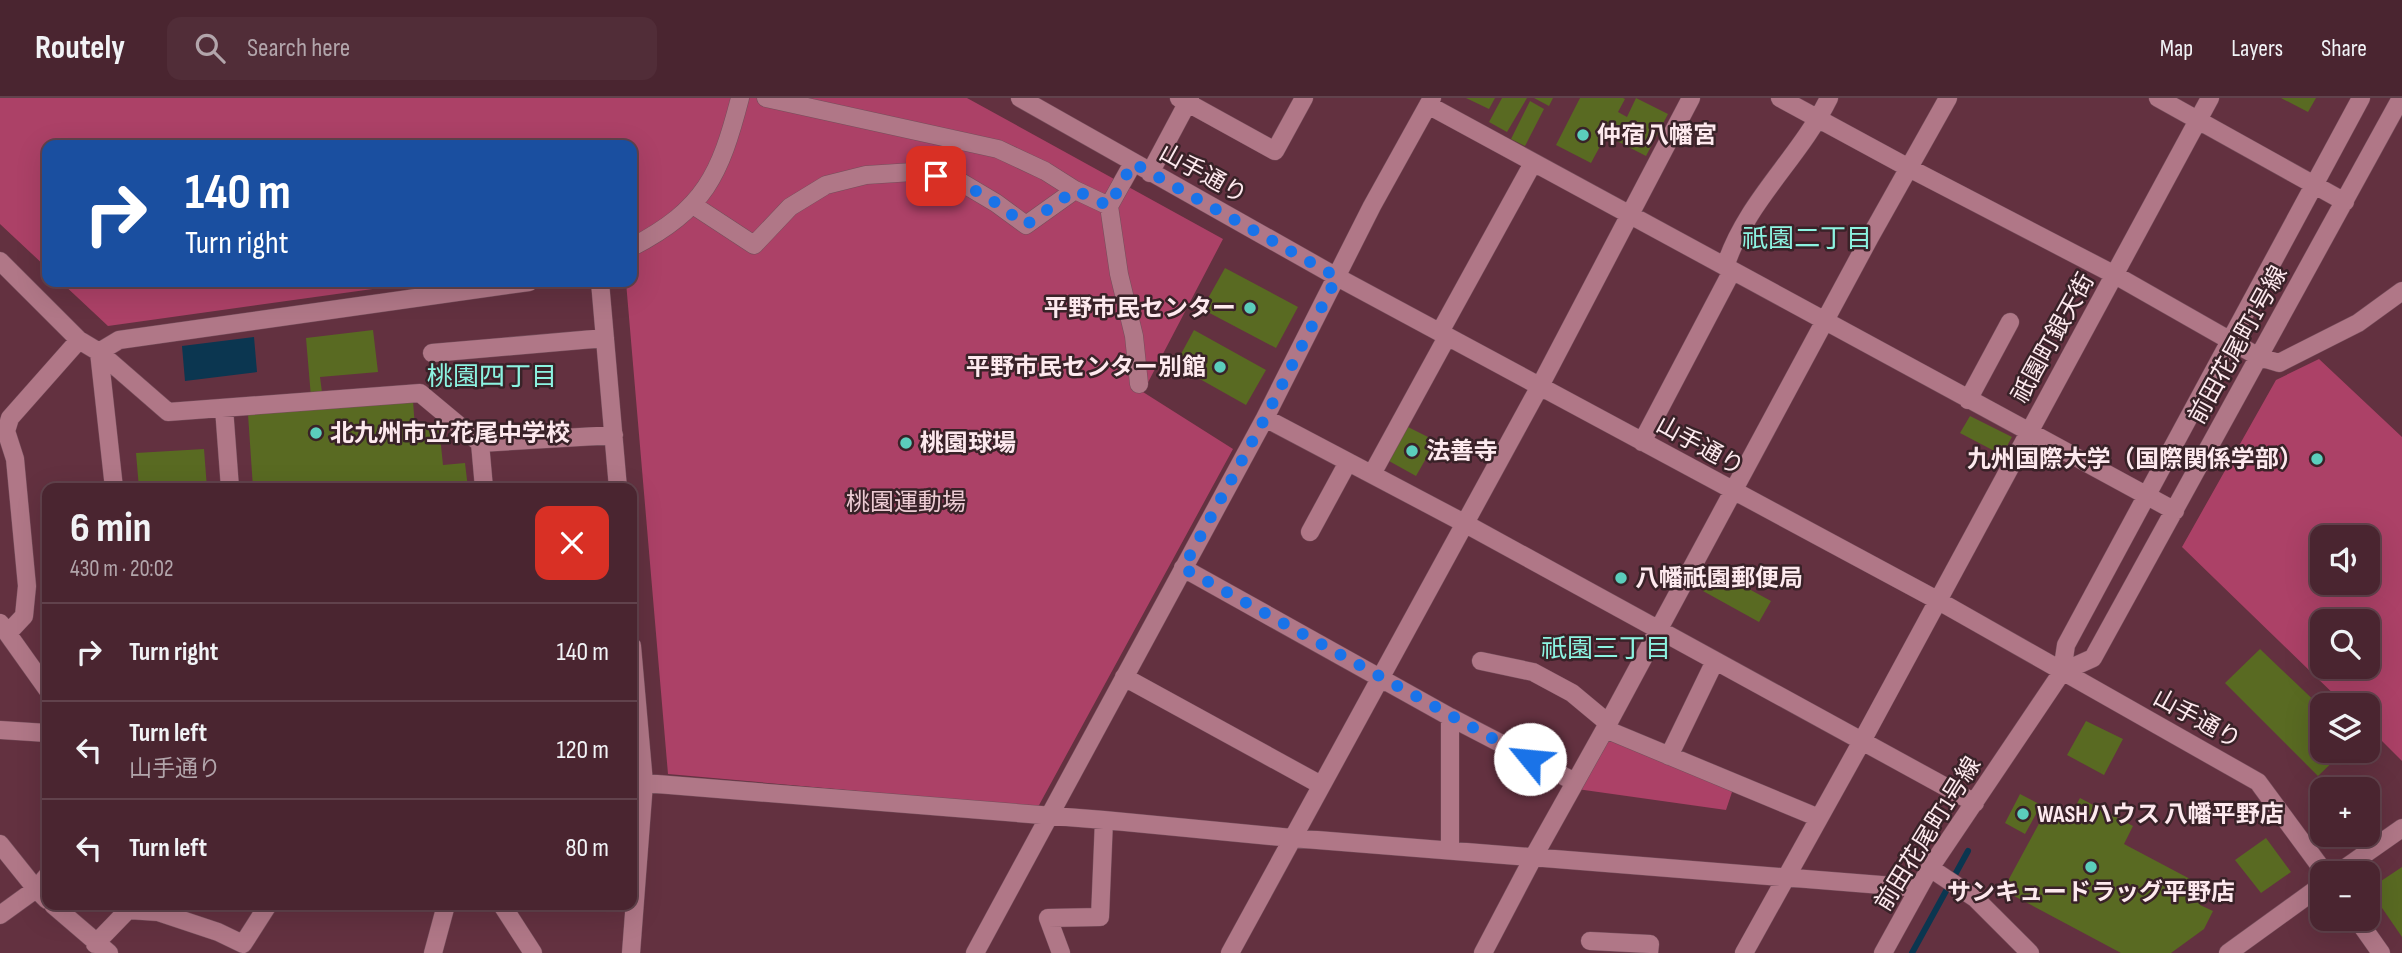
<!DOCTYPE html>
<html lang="en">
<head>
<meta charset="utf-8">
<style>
	:root { --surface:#4a2530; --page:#512d38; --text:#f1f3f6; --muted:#b2a5ab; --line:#61424c }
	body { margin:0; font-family:"Sofia Sans Condensed","Noto Sans JP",sans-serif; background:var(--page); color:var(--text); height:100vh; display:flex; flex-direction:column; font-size:26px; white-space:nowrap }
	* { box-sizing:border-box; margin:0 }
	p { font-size:23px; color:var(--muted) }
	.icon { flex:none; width:38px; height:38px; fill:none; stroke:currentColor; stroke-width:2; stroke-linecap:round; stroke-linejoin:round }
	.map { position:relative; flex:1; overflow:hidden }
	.drawer { position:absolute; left:42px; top:385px; width:595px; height:427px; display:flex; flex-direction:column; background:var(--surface); border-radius:14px; box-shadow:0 7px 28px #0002,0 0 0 2px var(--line) }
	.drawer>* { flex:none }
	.guide { position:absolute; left:42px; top:42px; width:595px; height:147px; border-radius:14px; box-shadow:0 7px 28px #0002,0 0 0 2px var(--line); background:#1a4fa0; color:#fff; overflow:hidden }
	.controls { position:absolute; left:2310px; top:427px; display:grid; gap:14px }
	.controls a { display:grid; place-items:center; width:70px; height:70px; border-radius:14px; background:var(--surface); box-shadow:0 7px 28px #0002,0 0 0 2px var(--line); font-size:35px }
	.pin { position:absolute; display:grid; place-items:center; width:60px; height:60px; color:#fff; margin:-30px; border-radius:14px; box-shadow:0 4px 10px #0006 }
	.me { position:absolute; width:77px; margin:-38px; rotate:298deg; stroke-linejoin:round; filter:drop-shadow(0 0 5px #0008) }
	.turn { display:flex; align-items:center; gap:24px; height:147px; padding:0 28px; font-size:32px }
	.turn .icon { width:91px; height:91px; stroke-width:2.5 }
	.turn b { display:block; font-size:49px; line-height:60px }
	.round { display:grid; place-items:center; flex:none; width:74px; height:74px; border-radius:14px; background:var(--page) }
	.overview { display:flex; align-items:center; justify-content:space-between; height:119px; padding:0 28px }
	h1 { font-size:42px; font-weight:700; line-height:52px }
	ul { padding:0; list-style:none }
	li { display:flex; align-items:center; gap:21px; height:98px; padding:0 28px; border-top:2px solid var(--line) }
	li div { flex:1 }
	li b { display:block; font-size:26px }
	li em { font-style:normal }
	header { display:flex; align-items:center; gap:42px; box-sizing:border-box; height:98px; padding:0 35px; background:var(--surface); border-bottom:2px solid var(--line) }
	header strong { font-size:33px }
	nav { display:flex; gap:38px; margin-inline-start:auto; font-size:24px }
	.search { width:490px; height:63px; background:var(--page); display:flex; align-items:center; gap:18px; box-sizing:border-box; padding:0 24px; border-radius:14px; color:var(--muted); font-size:26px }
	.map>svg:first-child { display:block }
</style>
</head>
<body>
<header>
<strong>Routely</strong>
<div class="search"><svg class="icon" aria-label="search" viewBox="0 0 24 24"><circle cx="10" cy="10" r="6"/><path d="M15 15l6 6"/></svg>Search here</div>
<nav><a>Map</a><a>Layers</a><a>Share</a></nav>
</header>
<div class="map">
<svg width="2402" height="855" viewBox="0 0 2402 855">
	<rect width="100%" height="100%" fill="#633140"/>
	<path fill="#ac4167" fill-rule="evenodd" d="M0,0H967L1223,141L1143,294L1233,351L1038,709L668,676L626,184H632V47H47V170L0,126Z
		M61,184H423L108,228Z
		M2319,261L2402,339V663L2368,629V607H2345L2182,449L2276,282ZM2368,439V485H2322V439ZM2368,523V569H2322V523Z
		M1607,640L1733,691L1726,712L1577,691Z"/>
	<path fill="#0b3650" d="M254,239L257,274L185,283L182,248Z"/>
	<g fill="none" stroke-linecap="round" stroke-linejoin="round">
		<path stroke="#0b3650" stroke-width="6" d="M1912,855L1968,753"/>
	</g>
	<path fill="#596a22" d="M1466,0H1495L1489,11Z
		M1502,0H1527L1507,34L1489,24Z
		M1534,0H1553L1549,8Z
		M1580,0H1623L1625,1L1618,14L1627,19L1636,0L1668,16L1646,58L1615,42L1620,33L1611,28L1591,65L1556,47Z
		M2281,0H2316L2308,14Z
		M1530,3L1544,11L1525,48L1511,41Z
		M1225,170L1298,209L1276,250L1202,211Z
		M373,232L378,274L320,279L324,310L413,303L415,330L439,328L443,367L465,365L468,390H253L248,316L312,311L306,240Z
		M1194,232L1266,272L1246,307L1175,267Z
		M1970,318L2012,339L2002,357L1960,335Z
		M1408,329L1436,343L1416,378L1389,363Z
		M204,351L207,390H139L136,355Z
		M1714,472L1771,503L1759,524L1703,493Z
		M2260,551L2322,610V653H2344L2318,678L2225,585Z
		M2086,623L2123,641L2104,677L2067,657Z
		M2020,696L2041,707L2025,736L2005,725Z
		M2080,700L2133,728L2124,746L2209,791L2200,807L2213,813L2204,831L2171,855H2121L2003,792L2049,707L2070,718Z
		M2266,740L2291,774L2261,795L2235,762Z
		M2402,769V839L2369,791Z"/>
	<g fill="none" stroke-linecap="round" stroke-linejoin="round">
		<g stroke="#764e5b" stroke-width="19">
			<path id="minor" d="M766,0L998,51L1045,73L1075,92L1109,108L1119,176L1134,238L1139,286
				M1020,0L1337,179L1937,502L2258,684L2325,775
				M1179,0L1275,53L1304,0
				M1780,0L1909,70L2115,177L2259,259L2279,265L2358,225L2402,193
				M2158,0L2345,104
				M2361,0L2066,547L2062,574L2093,560L2401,0
				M1428,7L2175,413
				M1150,75L1190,0
				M693,107L754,147L790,109L826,87L866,77L913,74L959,83L996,105L1026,127L1075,92
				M1109,108L1133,65
				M632,149C705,111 720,77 740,0
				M0,163L79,242L99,254L119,242L529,184
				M1725,169C1746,103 1799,61 1829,0
				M600,184L618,390
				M1440,234L1533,65
				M99,254L168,314L420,295L480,345L614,337
				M99,254L114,390
				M432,255L605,240
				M1968,302L2010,224
				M224,310L230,390
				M1265,320L1464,425L1975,705
				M1642,344L1732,173
				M480,345L484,390
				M1372,376L1447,239
				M1310,434L1348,364
				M1183,470L1450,619L1575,684
				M0,525L47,591
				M8,535L24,518L27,488L15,361L6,333L10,320L79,242
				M1481,563L1533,574L1572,595L1608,625
				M1124,579L1321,687
				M1450,619V752
				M1605,631L1819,720
				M0,632L47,635
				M1669,658L1715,563
				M632,684L1104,722L1292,740L1919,790
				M0,746L36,791L47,802
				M1930,770L1975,800L2030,855
				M2338,775L2402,730
				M53,807L109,855
				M502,807L533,855
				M158,814L218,834L243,846L268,807
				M0,817L36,791L47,778
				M2357,821L2381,855
				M1590,843L1650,846L1649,855
				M95,846L128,812L158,814L162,807
				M433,855L446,807
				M631,855L644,685L632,548
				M975,855L1265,320L1372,108L1432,0
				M1061,855L1048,820L1100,819L1104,722
				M1230,855L1540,288L1691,0
				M1483,855L1534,758L1605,631L1870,139L1948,0
				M1744,855L1862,643L2210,0
				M1883,855L1930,770L2062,574
				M2228,855L2322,787"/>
		</g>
		<use href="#minor" stroke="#b07787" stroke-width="18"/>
	</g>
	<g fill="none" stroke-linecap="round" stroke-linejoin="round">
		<path stroke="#1a73e8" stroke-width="12" stroke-dasharray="0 21.6" d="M936,78L959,83L996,105L1026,127L1075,92L1109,108L1133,65L1337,179L1265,320L1183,470L1530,661"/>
	</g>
	<g fill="#5bcebc" stroke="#392228" stroke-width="2.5">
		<circle cx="1583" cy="37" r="7"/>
		<circle cx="1250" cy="210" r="7"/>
		<circle cx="1220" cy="269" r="7"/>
		<circle cx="316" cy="335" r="7"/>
		<circle cx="906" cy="345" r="7"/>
		<circle cx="1412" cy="353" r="7"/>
		<circle cx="2317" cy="361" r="7"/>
		<circle cx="1621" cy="480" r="7"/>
		<circle cx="2023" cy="716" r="7"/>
		<circle cx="2091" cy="769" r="7"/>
	</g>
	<g text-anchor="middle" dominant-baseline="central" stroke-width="5" stroke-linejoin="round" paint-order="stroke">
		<g font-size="24" font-weight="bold" fill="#fde9ee" stroke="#392228" text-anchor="start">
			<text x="1597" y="37">仲宿八幡宮</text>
			<text x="1236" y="210" text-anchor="end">平野市民センター</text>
			<text x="1206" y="269" text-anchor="end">平野市民センター別館</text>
			<text x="330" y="335">北九州市立花尾中学校</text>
			<text x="920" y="345">桃園球場</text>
			<text x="1426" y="353">法善寺</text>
			<text x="2303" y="361" text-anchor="end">九州国際大学（国際関係学部）</text>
			<text x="1635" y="480">八幡祇園郵便局</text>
			<text x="2037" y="716">WASHハウス 八幡平野店</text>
			<text x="2091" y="794" text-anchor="middle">サンキュードラッグ平野店</text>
		</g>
		<g font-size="24" fill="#fde9ee" stroke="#392228">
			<text transform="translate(1203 76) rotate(29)">山手通り</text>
			<text transform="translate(2053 240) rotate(-61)">祇園町銀天街</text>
			<text transform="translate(2238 247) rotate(-61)">前田花尾町1号線</text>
			<text transform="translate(1700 348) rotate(29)">山手通り</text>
			<text transform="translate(2197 621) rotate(29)">山手通り</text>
			<text transform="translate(1928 736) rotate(-58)">前田花尾町1号線</text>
		</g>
		<g font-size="24" fill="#edccd4" stroke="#392228">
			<text x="906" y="404">桃園運動場</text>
		</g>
		<g font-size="26" fill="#8cf3e1" stroke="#392228">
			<text x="1807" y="141">祇園二丁目</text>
			<text x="492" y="279">桃園四丁目</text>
			<text x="1606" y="551">祇園三丁目</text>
		</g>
	</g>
</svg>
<div class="controls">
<a><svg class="icon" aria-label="sound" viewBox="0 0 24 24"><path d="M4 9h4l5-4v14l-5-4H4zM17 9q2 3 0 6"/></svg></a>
<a><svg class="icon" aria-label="search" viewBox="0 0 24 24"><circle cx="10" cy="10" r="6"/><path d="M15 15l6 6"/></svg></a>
<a><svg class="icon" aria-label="layers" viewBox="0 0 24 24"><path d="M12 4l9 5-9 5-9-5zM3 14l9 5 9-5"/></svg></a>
<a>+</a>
<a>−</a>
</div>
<div class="pin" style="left:936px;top:78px;background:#d93025"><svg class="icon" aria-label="arrive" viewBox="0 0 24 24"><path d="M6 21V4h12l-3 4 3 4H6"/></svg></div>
<svg class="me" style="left:1530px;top:661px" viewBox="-20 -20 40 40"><circle r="19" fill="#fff"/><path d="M0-13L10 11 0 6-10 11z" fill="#1a73e8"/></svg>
<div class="guide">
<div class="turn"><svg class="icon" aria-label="right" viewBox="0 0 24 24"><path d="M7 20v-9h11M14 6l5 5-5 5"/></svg><div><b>140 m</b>Turn right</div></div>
</div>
<section class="drawer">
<div class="overview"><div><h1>6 min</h1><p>430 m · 20:02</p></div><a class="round" style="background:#d93025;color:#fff"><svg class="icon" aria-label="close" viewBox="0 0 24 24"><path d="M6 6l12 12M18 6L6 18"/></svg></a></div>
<ul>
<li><svg class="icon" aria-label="right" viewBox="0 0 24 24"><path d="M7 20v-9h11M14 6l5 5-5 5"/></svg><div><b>Turn right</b></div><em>140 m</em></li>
<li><svg class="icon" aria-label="left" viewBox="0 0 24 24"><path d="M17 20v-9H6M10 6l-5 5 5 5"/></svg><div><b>Turn left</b><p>山手通り</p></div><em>120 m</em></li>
<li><svg class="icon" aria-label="left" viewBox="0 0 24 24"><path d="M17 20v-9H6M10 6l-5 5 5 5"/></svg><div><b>Turn left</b></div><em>80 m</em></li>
</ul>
</section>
</div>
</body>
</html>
